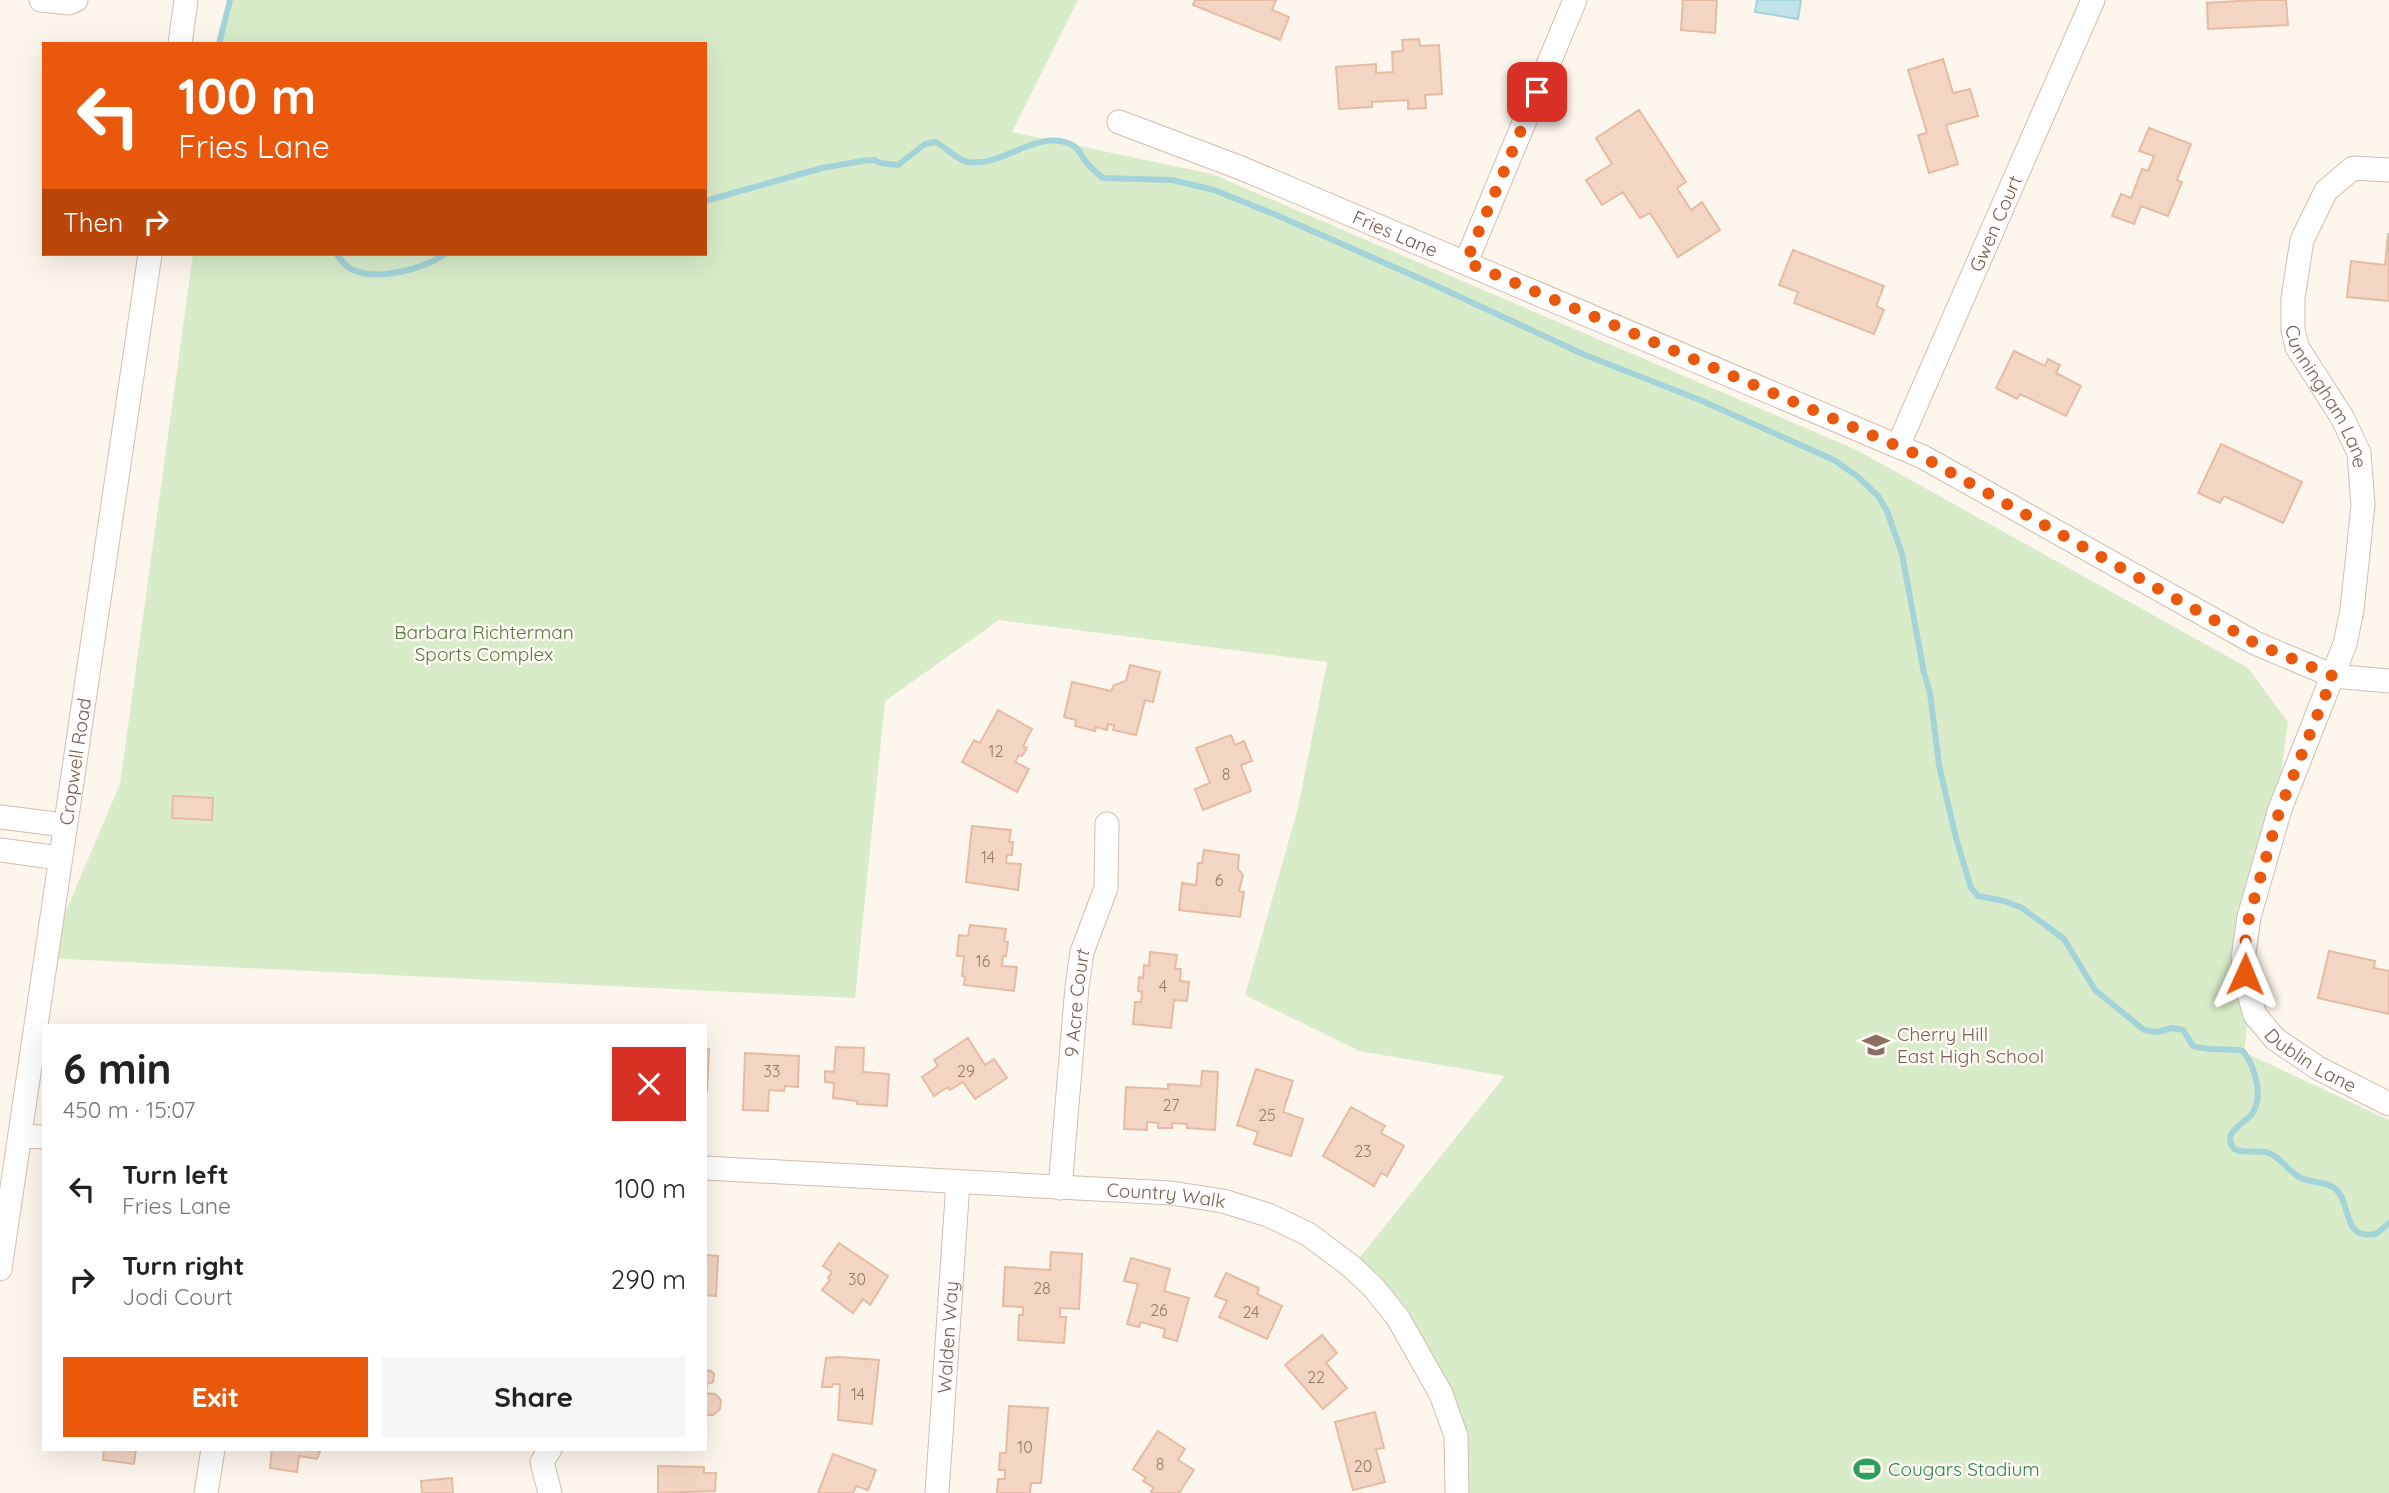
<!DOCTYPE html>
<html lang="en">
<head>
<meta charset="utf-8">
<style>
	:root { --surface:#fff; --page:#f6f6f6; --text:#222; --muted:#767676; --accent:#ea580c }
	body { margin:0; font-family:Quicksand,sans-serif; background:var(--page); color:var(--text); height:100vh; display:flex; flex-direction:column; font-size:26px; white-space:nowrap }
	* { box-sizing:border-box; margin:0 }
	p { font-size:23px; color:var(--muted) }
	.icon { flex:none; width:38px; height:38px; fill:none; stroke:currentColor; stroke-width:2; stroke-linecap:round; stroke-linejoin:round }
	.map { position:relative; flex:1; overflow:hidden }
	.side { position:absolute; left:42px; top:1024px; width:665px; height:427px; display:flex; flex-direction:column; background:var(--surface); border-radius:0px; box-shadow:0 7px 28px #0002 }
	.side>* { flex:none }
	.top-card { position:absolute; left:42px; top:42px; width:665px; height:214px; border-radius:0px; box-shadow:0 7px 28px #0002; background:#ea580c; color:#fff; overflow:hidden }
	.pin { position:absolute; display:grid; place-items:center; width:60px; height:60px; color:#fff; margin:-30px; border-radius:14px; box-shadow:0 4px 10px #0006 }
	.me { position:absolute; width:77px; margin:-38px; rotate:1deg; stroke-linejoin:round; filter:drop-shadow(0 0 5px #0008) }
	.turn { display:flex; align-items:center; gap:24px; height:147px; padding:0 21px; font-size:32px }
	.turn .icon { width:91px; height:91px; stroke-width:2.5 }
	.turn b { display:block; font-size:49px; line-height:60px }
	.then { display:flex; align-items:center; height:66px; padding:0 21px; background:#0003; gap:14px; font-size:26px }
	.round { display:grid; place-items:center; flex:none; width:74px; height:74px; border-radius:0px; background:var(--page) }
	.head { display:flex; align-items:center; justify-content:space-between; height:119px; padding:0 21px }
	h1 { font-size:42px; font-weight:700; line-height:52px }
	.cta { display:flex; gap:14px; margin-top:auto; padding:14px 21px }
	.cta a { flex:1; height:80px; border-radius:0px; background:var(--accent); color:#fff; font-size:28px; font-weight:700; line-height:80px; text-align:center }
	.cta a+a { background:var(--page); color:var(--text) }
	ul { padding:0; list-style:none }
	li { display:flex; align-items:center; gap:21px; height:91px; padding:0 21px }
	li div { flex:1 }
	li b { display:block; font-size:26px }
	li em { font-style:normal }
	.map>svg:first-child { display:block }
</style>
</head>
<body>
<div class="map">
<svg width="2389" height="1493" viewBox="0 0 2389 1493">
	<rect width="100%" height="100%" fill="#fdf6ec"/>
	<path fill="#d8ecc9" d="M227,0H1078L1012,132L1212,174L1857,450L2248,668L2288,722L2244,1052L2389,1120V1493H1457L1441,1394L1352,1267L1505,1076L1359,1051L1245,995L1298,808L1327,662L999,620L885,701L855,998L46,958L120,784L193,254H705V44H221Z"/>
	<path fill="#bfe3e8" stroke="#a5d3da" stroke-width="2" d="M1757,0H1801L1798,19L1755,12Z"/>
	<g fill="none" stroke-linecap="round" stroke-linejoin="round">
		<path stroke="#a5d3da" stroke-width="6" d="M219,44L230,0
			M705,201L822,168L862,161L875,160L880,163L898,165L925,144L935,142C947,147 956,160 968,162C1003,168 1039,126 1074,146C1080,150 1082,158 1087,163C1092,169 1097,173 1103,178L1172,180L1214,190L1274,214L1430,283L1585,355L1700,400L1834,460L1857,476L1878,496L1887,511L1902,554L1924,673L1930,693L1939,765L1956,838L1971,888L1978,896L2004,901L2022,908L2064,939L2095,990L2144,1030L2157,1032L2172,1028L2183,1030L2193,1046C2210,1052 2226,1047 2243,1051C2255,1067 2264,1096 2252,1114C2246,1121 2236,1126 2232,1133C2228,1139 2231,1144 2234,1149C2245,1154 2255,1150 2266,1152C2280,1155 2289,1173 2301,1178C2311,1183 2324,1181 2333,1187C2353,1200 2340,1241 2376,1234L2389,1223
			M336,254C340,259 345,266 351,269C377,282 423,269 445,254"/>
	</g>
	<path fill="#f3d5c3" stroke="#e6bba3" stroke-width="2" d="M1195,0H1276L1272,10L1289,17L1280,40L1193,5Z
		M1683,0H1717L1715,33L1681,30Z
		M2253,0H2286L2288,25L2208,29L2207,3Z
		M1419,39L1420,46L1439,45L1442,94L1425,95L1426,108L1408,109V100L1372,102V107L1339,109L1336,67L1376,64V73L1393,72L1392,52L1403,51L1402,40Z
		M1943,59L1953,93L1970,89L1978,116L1946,125L1958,164L1929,173L1918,135L1927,133L1908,70Z
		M1639,110L1686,182L1677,188L1691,210L1702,202L1720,230L1678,257L1650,213L1640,218L1623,192L1602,205L1586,180L1612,164L1596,138Z
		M2149,128L2191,144L2177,180L2182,182L2168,216L2141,206L2134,224L2112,216L2121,194L2131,198L2142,169L2148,171L2154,156L2139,151Z
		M2388,233L2389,301L2347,297L2351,261L2385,265Z
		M1793,250L1884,286L1876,306L1884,310L1874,334L1794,303L1798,292L1779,285Z
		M2014,351L2045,366L2048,359L2060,365L2056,373L2081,386L2066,416L2020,394L2017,399L1996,388Z
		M2221,444L2302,482L2283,523L2224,496L2220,503L2198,493Z
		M1130,665L1160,672L1153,702L1145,700L1136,735L1113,730L1114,725L1108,724L1107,730L1096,727L1095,731L1075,726L1076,720L1064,717L1072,682L1111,691L1114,685L1126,681Z
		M998,710L1032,729L1023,746L1027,748L1022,756L1019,755L1015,762L1029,769L1017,792L962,762L974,740L980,743Z
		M1231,735L1235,745L1244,741L1252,761L1241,765L1251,791L1203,810L1195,789L1210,783L1196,748Z
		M173,796L213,798L212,820L172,818Z
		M972,826L1011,830L1009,842H1013L1012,855H1007L1006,863L1021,864L1018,890L966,882Z
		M1204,850L1239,855L1238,869L1243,875L1239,891L1244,892L1240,917L1179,910L1182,883L1196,885L1198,863H1202Z
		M970,925L1006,929L1004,941L1008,942L1006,956H1003L1002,966L1017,967L1014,991L964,985L965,977L962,976L964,956H957L959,935L968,936Z
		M2329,951L2375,961L2374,968L2389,971V1014L2318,998Z
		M1150,952L1177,955L1175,969H1181L1180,981L1189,982L1187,1001L1174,1000L1171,1028L1133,1024L1135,1002H1141L1142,992L1138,991L1139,977L1143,978L1144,965L1149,966Z
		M968,1038L985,1065L994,1059L1007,1078L975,1099L963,1082L950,1090L948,1087L934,1096L922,1077L938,1066L934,1060Z
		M836,1047L864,1048L863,1072L889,1074L887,1106L857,1104V1101L833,1098L834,1083L825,1082V1071L834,1072Z
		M705,1049H709L707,1091H705Z
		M745,1053L799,1056L798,1087L785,1086L784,1091L769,1090L768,1111L743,1110Z
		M1256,1069L1293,1081L1283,1112L1303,1119L1291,1156L1254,1144L1258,1132L1237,1125Z
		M1202,1071L1218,1072L1215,1130L1187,1128V1124L1172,1123V1128H1158V1123L1147,1122V1130L1124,1129L1126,1087L1168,1089V1084L1201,1086Z
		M1351,1107L1385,1126L1381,1133L1404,1146L1387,1176L1381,1173L1374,1186L1323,1156Z
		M839,1243L888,1276L870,1305L863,1299L853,1313L822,1290L830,1280L828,1278L832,1272L823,1266Z
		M1051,1252L1082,1254L1079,1309L1060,1308V1317H1066L1064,1343L1018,1340L1019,1315H1023V1307L1003,1306L1005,1267L1050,1270Z
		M705,1255L718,1256L716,1296L705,1295Z
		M1131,1258L1170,1269L1164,1291L1189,1298L1177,1341L1163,1337L1165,1329L1141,1322L1139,1327L1127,1324L1138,1284L1124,1281Z
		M1226,1273L1259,1288L1257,1294L1282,1306L1267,1339L1219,1317L1227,1301L1215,1296Z
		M1322,1335L1337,1353L1326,1363L1347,1388L1323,1409L1285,1365Z
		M838,1357L879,1360L872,1424L838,1420L840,1384H833L832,1387H822L826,1358Z
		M705,1370L711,1371L714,1374L713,1382L707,1384L706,1393L715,1394L721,1400L720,1409L713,1415H705Z
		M1009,1406L1048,1408L1041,1483H1031L1030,1493H997L998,1479H1005V1470H999L1000,1453H1006Z
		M1375,1412L1384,1448L1376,1449L1385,1482L1353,1490L1335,1422Z
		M1158,1431L1185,1449L1178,1460L1194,1470L1179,1493H1153L1151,1491L1154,1488L1143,1481L1146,1478L1133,1469Z
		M104,1449H136L134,1464L103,1460Z
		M272,1449H321L317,1459L299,1456L297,1472L270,1468Z
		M833,1454L876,1470L868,1490L856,1486L853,1493H818Z
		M658,1466L704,1467V1473H716L715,1491L658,1493Z
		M452,1478L453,1493H422L421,1481Z"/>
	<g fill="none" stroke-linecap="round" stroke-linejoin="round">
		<g stroke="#d1beb0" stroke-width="25">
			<g id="minor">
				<path d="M41,0L69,3L76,0"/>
				<path d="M180,44L186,0"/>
				<path id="s1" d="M1119,122L1241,168L1923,457L2255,643L2333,676L2389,681"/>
				<path id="s2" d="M2389,170L2353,168L2326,191L2302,240L2293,298V330L2297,347L2342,417L2359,453L2363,505L2352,610L2345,644L2280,809L2249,917L2243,958L2248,990L2255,1015L2275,1039L2318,1068L2389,1104"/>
				<path d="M1466,262L1575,0"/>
				<path id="s3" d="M1898,446L2093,0"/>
				<path d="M0,817L64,825"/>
				<path d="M0,850L59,858"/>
				<path d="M21,1136L44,1137"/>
				<path id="s4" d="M705,1168L1171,1193L1223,1201L1268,1215L1308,1234L1352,1267L1374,1288L1398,1318L1441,1394L1456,1436L1457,1493"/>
				<path id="s5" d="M1060,1188L1077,987L1082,952L1106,888L1107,824"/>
				<path id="s6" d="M0,1269L150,254"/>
				<path d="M550,1449L542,1462L550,1493"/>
				<path d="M206,1493L213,1449"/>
				<path id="s7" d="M937,1493L958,1182"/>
			</g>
		</g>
		<use href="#minor" stroke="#fff" stroke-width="23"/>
	</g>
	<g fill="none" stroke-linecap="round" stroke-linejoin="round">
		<path stroke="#ea580c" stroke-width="12" stroke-dasharray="0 21.6" d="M1537,92L1466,262L1923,457L2255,643L2333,676L2280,809L2249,917L2243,958L2245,974"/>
	</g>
	<defs>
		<g id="school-bare" transform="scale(2.1)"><path d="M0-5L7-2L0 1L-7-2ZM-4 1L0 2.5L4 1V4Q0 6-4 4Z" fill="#8d6e63" stroke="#fffaf3" stroke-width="2.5" paint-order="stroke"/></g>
		<g id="stadium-bare" transform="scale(2.1)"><path d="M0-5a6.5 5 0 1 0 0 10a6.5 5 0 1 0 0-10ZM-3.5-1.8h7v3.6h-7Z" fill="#2e9e5b" stroke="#fffaf3" stroke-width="2.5" paint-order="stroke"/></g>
	</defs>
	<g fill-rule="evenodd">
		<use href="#school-bare" x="1876" y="1045"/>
		<use href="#stadium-bare" x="1867" y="1469"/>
	</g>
	<g text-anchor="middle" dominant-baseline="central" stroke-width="5" stroke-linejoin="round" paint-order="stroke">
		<g font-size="16" fill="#987a6a">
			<text x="996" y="751">12</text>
			<text x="1226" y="774">8</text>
			<text x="988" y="857">14</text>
			<text x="1219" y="880">6</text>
			<text x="983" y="961">16</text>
			<text x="1163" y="986">4</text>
			<text x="772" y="1071">33</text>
			<text x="966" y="1071">29</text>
			<text x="1171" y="1105">27</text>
			<text x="1267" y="1115">25</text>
			<text x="1363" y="1151">23</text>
			<text x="857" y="1279">30</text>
			<text x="1042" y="1288">28</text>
			<text x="1159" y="1310">26</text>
			<text x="1251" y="1312">24</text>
			<text x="1316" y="1377">22</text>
			<text x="858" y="1394">14</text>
			<text x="1025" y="1447">10</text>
			<text x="1160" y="1464">8</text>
			<text x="1363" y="1466">20</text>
		</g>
		<g font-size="19" fill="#7a5c4d" stroke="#fffaf3">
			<text stroke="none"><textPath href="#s3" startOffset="243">Gwen Court</textPath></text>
			<text stroke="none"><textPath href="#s1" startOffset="298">Fries Lane</textPath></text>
			<text stroke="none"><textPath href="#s2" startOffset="292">Cunningham Lane</textPath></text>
			<text stroke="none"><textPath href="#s6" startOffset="513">Cropwell Road</textPath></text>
			<text stroke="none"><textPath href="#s5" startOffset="186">9 Acre Court</textPath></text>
			<text stroke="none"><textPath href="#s2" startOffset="1012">Dublin Lane</textPath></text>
			<text stroke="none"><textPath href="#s4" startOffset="462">Country Walk</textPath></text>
			<text stroke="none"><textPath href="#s7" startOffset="156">Walden Way</textPath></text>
		</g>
		<g font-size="19" fill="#537a41" stroke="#fffaf3">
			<text x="484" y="632">Barbara Richterman<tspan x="484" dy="22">Sports Complex</tspan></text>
		</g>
		<g font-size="19" fill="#785e54" stroke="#fffaf3" text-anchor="start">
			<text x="1897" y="1034">Cherry Hill<tspan x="1897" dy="22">East High School</tspan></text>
		</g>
		<g font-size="19" fill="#27864d" stroke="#fffaf3" text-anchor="start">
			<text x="1888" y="1469">Cougars Stadium</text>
		</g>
	</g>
</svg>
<div class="pin" style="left:1537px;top:92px;background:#d93025"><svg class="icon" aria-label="arrive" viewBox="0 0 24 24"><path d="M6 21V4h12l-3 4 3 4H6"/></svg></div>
<svg class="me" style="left:2245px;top:974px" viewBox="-20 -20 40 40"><path d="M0-17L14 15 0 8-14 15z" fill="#ea580c" stroke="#fff" stroke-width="4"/></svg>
<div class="top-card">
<div class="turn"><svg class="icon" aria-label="left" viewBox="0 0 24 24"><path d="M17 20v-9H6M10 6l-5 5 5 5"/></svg><div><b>100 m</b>Fries Lane</div></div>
<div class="then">Then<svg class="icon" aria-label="right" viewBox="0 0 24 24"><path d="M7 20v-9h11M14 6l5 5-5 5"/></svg></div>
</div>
<section class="side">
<div class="head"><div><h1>6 min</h1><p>450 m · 15:07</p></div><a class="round" style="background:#d93025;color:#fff"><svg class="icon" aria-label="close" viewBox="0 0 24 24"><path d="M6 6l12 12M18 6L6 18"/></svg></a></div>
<ul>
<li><svg class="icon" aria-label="left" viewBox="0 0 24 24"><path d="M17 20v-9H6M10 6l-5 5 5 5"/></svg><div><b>Turn left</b><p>Fries Lane</p></div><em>100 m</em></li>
<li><svg class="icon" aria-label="right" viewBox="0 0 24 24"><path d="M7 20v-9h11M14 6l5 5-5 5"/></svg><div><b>Turn right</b><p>Jodi Court</p></div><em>290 m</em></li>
</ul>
<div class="cta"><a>Exit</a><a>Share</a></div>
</section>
</div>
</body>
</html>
